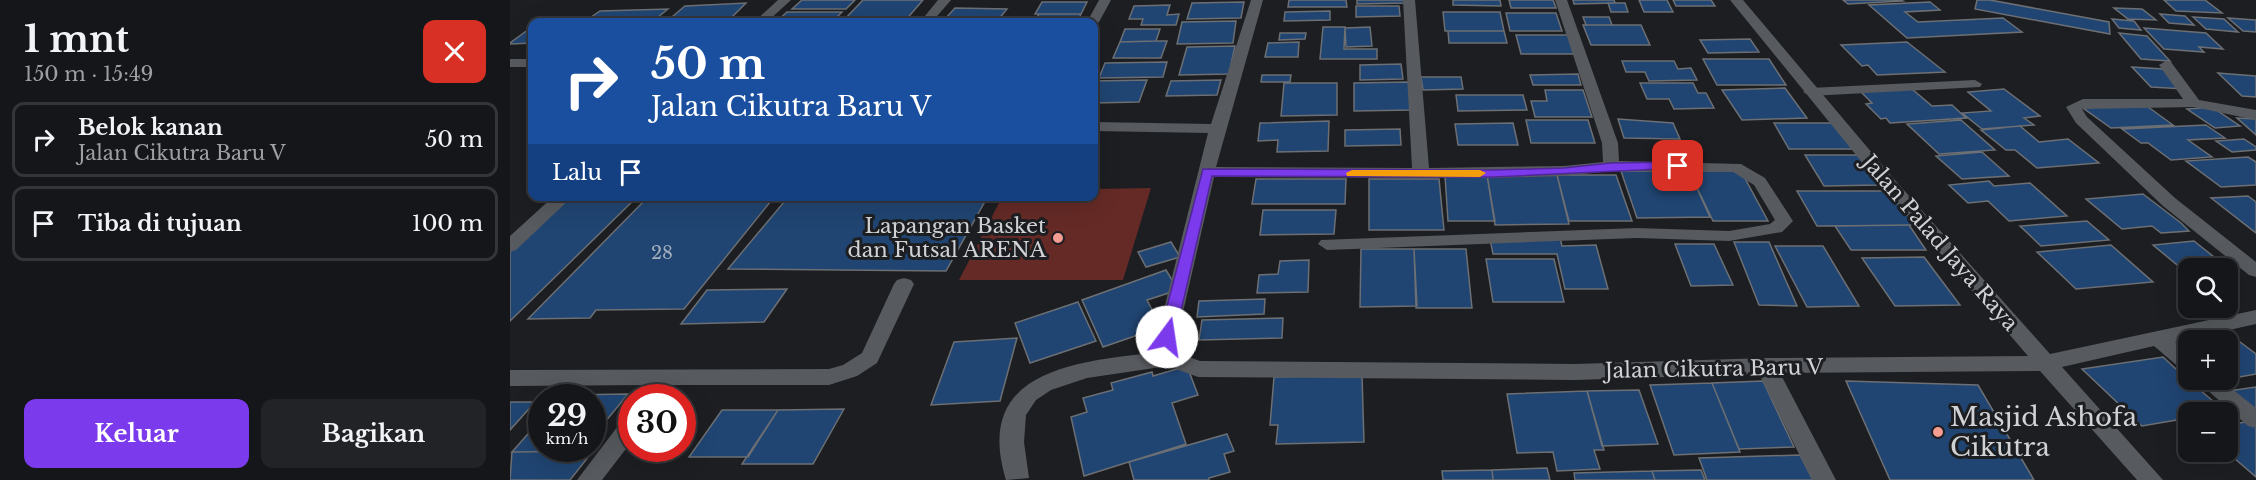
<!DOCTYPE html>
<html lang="id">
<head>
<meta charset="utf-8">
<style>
	:root { --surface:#151619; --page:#222326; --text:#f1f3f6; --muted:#9d9fa2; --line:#343538; --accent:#7c3aed }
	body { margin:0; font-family:"Libre Baskerville",serif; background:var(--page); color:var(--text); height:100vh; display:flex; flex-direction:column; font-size:22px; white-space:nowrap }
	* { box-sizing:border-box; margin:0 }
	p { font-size:20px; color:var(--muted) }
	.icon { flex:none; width:33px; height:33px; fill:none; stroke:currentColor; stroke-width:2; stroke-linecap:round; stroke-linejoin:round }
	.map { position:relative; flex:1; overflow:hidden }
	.drawer { display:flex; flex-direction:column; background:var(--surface); width:510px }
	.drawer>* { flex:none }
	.guide { position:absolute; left:18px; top:18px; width:570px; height:183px; border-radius:12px; box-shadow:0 6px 24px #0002,0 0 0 2px var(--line); background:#1a4fa0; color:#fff; overflow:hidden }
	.buttons { position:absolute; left:1668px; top:258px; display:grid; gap:12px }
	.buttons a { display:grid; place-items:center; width:60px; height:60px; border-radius:12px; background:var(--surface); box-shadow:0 6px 24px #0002,0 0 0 2px var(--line); font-size:30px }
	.speed { position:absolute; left:18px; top:384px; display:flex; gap:12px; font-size:30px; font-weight:700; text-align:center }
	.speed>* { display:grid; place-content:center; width:78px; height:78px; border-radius:50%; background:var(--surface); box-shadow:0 6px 24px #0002,0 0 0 2px var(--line); line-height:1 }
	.speed small { font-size:15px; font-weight:400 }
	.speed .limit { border:9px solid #d22; background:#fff; color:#111 }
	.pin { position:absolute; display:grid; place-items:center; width:51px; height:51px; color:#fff; margin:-26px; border-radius:12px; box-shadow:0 3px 9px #0006 }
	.me { position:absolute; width:66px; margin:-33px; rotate:14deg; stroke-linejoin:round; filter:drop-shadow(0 0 4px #0008) }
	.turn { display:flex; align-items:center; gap:21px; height:126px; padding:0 24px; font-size:27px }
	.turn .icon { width:78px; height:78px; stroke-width:2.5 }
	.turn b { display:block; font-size:42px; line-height:51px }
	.then { display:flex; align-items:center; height:57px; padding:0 24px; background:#0003; gap:12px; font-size:22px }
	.round { display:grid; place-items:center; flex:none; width:63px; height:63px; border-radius:12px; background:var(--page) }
	.headline { display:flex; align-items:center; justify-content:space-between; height:102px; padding:0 24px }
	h1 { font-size:36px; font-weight:700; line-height:45px }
	.cta { display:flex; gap:12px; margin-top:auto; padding:12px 24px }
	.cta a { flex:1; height:69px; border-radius:12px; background:var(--accent); color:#fff; font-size:24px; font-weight:700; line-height:69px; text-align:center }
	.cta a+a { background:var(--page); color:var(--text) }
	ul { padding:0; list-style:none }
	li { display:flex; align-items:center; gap:18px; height:75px; margin:0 12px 9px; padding:0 12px; border:3px solid var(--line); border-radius:12px }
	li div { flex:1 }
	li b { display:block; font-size:22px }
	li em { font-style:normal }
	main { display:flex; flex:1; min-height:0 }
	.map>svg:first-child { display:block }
</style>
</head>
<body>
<main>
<section class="drawer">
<div class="headline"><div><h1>1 mnt</h1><p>150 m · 15:49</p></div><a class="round" style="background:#d93025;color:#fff"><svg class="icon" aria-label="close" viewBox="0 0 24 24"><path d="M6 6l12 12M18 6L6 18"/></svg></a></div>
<ul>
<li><svg class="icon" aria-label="right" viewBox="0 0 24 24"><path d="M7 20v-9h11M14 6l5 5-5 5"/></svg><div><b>Belok kanan</b><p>Jalan Cikutra Baru V</p></div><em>50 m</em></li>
<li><svg class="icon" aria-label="arrive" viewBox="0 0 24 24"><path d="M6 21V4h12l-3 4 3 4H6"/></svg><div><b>Tiba di tujuan</b></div><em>100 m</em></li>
</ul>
<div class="cta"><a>Keluar</a><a>Bagikan</a></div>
</section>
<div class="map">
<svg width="1746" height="480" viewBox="0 0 1746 480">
	<rect width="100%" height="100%" fill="#1c1e21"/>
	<path fill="#652a26" d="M641,188L613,280H449L492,197L584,196V189Z"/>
	<path fill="#204572" stroke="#6c6f73" stroke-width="1.5" d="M292,0H345L336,9H282Z
		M353,0H413L394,22H332Z
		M779,0H836L837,7H778Z
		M847,0H896V3L847,4Z
		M943,0H990L991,6L943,5Z
		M999,0H1043L1046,8H1001Z
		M1063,0H1104L1105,3L1064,4Z
		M1129,0H1157L1163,12H1134Z
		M1163,0H1201L1205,6H1166Z
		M1333,0H1391L1393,1L1338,4Z
		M1467,0H1480L1599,22L1600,34L1465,9Z
		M1654,0H1695L1712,13L1666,11Z
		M532,2H577L571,14H525Z
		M734,2L731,18L677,19L682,3Z
		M1420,2L1430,10L1395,12L1408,22L1493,18L1512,32L1397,38L1359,5Z
		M236,3L217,22H156L175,6Z
		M1098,3H1115L1118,12H1101Z
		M660,5L657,15L669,14L666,25H631L633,19H619L624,6Z
		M846,6H889L890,16L846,17Z
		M445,8L497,9L488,20L435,19Z
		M1604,8L1632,9L1646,20L1618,19Z
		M158,9L142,22H74L90,11Z
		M820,11V20L774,21L775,12Z
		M277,12H332L322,22H266Z
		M933,12H990L994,31H935Z
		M996,13H1046L1052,31H1000Z
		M529,14H571L567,22H524Z
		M1650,14L1675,16L1684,25L1659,23Z
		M1073,17H1099L1102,25H1076Z
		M1683,17L1714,19L1728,32L1696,29Z
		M1718,18L1746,20V32L1733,31Z
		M1602,19L1624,21L1631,30L1609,28Z
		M726,21L723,43L667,44L672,22Z
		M1073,25H1131L1140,45H1081Z
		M22,27V43L0,44V43Z
		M813,27H835L834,49H867V59H810Z
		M860,27L862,46L836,47L835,28Z
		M1634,28L1696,33L1713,49L1689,47L1694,52L1654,49Z
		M615,29H650L646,41L610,42Z
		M938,31H994L997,43H939Z
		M770,33H796L795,39L769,40Z
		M1609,33L1637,36L1660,61L1631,59Z
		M1006,35H1058L1064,54H1011Z
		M1240,39L1249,52L1198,53L1190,40Z
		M646,41H657L651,58H603L610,42Z
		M789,42L788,57H755L758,43Z
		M1397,42L1435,72L1367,75L1358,65L1352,66L1331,45Z
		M725,46L719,74L669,75L677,47Z
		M1193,59H1259L1276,85H1207Z
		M1112,61H1164L1168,69L1181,68L1187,80L1139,81L1135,72H1116Z
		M657,62L653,77L589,78L595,63Z
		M891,64L893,79L850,80V65Z
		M1622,67L1654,69L1674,89L1641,87Z
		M1708,73L1746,76V97L1732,96Z
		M1068,74L1071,85H1023L1020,75Z
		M752,75H781L780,82H751Z
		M911,77H951L953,89L913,90Z
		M637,80L629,102L584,103V81Z
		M711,80L707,95L656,96L661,81Z
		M899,82L902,110L844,111V83Z
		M774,83H827V115L771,116Z
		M1130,83H1183L1188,93H1196L1204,108L1164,109L1159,99H1137Z
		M1275,88L1297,118L1232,120L1212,90Z
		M1402,89L1422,106L1442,105L1456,118L1380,123L1376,118L1371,119L1356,104L1362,103L1350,91Z
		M1494,89L1530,116L1514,118L1524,125L1472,129L1452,113L1481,111L1458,92Z
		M1035,90H1073L1082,117H1025L1021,101H1037Z
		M946,95H1013L1017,110L948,111Z
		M1634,104L1663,125L1601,128L1573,108Z
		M1702,107L1730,126L1705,128L1677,109Z
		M1727,118L1746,119V135Z
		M1108,119L1163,123L1170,139L1114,138Z
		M1016,120H1078L1085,143H1021Z
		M1451,120L1485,150L1429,154L1397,124Z
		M819,121L818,151L767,152L768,140L748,141L750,123Z
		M1003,123L1008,145H948L945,124Z
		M1264,123H1326L1345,149H1279Z
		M1696,125L1715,138L1678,140L1702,157L1661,160L1638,143H1631L1612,129Z
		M1510,126L1529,142L1558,139L1589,163L1527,168L1505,150H1496L1471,130Z
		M890,129L891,145L835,146V130Z
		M1734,139L1746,147V150L1722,152L1706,141Z
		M1472,152L1499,176L1452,179L1426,156Z
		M1295,155H1348L1369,185L1314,186Z
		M1738,157L1746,162V185L1711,187L1676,161Z
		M1111,171H1179L1200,217L1127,218Z
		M1179,171H1231L1258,221H1203Z
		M977,175H1047L1059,224L985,225Z
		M977,175L985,221H938L935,176Z
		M1047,175H1106L1122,221H1059Z
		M746,179H836L835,204H742Z
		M859,179H929L934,230H859Z
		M1479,181L1484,186L1520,183L1557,216L1499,221L1478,201L1458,203L1439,185Z
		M1287,191H1380L1405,225L1307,226Z
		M1633,194L1671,223L1679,231L1651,233L1642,226L1612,229L1576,199Z
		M62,196H128L0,321V252Z
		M139,196H265L174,309L86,310L80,318L18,319Z
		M279,196H478L436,271L218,269Z
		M1738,196L1746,202V233L1701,198Z
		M753,210H826L824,234L750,235Z
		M1577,221L1599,240L1531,246L1510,226Z
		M1399,225L1416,250H1341L1325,226Z
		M1050,238L1052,246L1086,245L1098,289H1055L1047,254H983L980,239Z
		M1684,241L1719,269L1678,268L1677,273L1643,245Z
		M661,242L670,257L636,267L628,252Z
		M1224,242H1259L1287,306L1249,305Z
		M1165,244H1204L1223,285L1181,286Z
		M1601,245L1643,282L1566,289L1527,252Z
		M1265,246H1313L1349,306L1297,307Z
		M851,249H904L907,306L850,307Z
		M904,249H956L962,308H906Z
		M1414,257L1450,305L1385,306L1352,258Z
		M976,259H1044L1054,302H983Z
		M799,260L798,292L747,293L749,275L768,274L770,261Z
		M656,270L668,290L637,300L651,327L593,347L572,300Z
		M277,289L254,322L171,324L197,290Z
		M755,299L754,314L687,317L689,301Z
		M568,302L586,341L520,363L505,323Z
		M773,318L772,338L689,340L692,320Z
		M1722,336L1746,354V374L1718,379V340H1689Z
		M507,338L490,401L421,405L444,342Z
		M1653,357L1678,380L1716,412H1678V418L1632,426L1572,369Z
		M677,366L688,395L662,403L676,444L574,476L561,417L577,412L573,398L603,390L601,383L642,372L643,376Z
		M852,375L854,442L766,444L768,425H760L764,377Z
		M1253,381L1284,447L1229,449L1202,383Z
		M1336,381L1468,385L1524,480H1380Z
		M1202,383L1230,452L1164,455L1140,385Z
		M1746,387V416L1718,391Z
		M1129,390L1148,444L1092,446L1077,391Z
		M1077,391L1094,450H1084L1090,469L1047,471L1043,452L1007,453L997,394Z
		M118,394L82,438V398H49L52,395Z
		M0,402H25L0,430Z
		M334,409L303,464H232L268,410Z
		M212,410H268L238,457H179Z
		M32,418V448H74L72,451L2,452Z
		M1741,421L1746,425V477L1717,452L1718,425Z
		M717,434L724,451L714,454L720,472L699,478V480H624L619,462Z
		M83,451L60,480H0L2,452Z
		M1290,455L1303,480H1197L1189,458Z
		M1037,468L1040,480H983L982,470Z
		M982,470L983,480H933L932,471Z
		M1191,470L1195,480H1145L1142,471Z
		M1142,471L1145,480H1065L1064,473Z"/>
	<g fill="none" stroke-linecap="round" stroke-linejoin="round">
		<path fill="#575a5e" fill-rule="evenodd" d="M1465,80L1472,84L1470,87L1300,96L1293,92L1300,88Z"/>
		<path fill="#575a5e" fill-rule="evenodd" d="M268,0H281L257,22H244Z
			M428,0H441L422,22H410Z
			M589,0H601L589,22L584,26V22H577Z
			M741,0H753L706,167L902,168L893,0H905L919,168L1054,166L1093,162L1092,143L1045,0H1057L1108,143L1109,161L1231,164L1255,178L1283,221L1272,232L1219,241L1127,238L817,250L808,244L811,240L1127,228L1219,231L1260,224L1265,220L1244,185L1223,172L1101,171L1054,176L984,178L704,177L665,347L668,353L690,361L1065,364L1256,358L1518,356L1372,187L1220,0H1233L1384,179L1540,354L1746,310V324L1665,342L1678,353V371L1671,369L1644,346L1552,367L1653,480H1627L1530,371L1270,373L1326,480H1302L1249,374L1065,380L688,377L658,366L577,378L541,390L526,400L516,415L514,442L519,478L496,480C462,369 567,362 647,352V337L698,133L584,131V122L701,124Z
			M0,59H22V67H0Z
			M1656,61L1661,62L1689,100L1746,110V120L1684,107L1572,109L1577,117L1665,198L1746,262V277L1739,275L1653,206L1566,123L1556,107L1573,99H1673L1649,65Z
			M44,196H63L6,250L0,252V236Z
			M394,278L401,280L404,284L367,363L347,376L319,385H162L153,398H130L139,385L0,386V370L319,369L333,365L352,353L384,284L387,280Z
			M1686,380H1711L1746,408V428L1738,426Z
			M122,416V441L92,480H67L114,418Z"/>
	</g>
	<path fill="#7c3aed" stroke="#51269a" stroke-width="1.5" d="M1168,162L1174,166L1172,168L984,177L702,176L665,337L657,342L649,337L693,169L984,170L1054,168L1101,163Z"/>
	<path fill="#f59e0b" d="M842,170H970L976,173L970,177L837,176L836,173Z"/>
	<g fill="#f59c93" stroke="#1c1e21" stroke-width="2">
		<circle cx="548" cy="238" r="6"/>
		<circle cx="1428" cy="432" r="6"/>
	</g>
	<g text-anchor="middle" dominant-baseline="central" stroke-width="6" stroke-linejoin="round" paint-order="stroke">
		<g font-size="18" fill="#a5afbc">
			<text x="152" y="253">28</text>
		</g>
		<g font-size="21" fill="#d1d2d4" stroke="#1c1e21" text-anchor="end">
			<text x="536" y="226">Lapangan Basket<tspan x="536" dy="24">dan Futsal ARENA</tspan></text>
		</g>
		<g font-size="21" fill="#d1d2d4" stroke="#1c1e21">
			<text transform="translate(1430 243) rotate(49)">Jalan Palad Jaya Raya</text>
			<text transform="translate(1204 369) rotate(-1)">Jalan Cikutra Baru V</text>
		</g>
		<g font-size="26" fill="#d1d2d4" stroke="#1c1e21" text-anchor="start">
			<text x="1440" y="417">Masjid Ashofa<tspan x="1440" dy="30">Cikutra</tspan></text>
		</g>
	</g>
</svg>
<div class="buttons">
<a><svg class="icon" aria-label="search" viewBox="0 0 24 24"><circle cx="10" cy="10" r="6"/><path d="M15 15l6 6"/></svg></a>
<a>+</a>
<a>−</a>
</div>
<div class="speed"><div>29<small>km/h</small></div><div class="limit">30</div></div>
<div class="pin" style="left:1168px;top:166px;background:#d93025"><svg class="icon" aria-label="arrive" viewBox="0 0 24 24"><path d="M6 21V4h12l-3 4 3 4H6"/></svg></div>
<svg class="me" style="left:657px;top:337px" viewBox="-20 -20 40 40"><circle r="19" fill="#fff"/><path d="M0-13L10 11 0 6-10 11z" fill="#7c3aed"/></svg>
<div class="guide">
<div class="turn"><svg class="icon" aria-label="right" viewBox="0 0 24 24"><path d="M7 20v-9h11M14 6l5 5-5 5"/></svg><div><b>50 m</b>Jalan Cikutra Baru V</div></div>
<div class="then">Lalu<svg class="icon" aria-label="arrive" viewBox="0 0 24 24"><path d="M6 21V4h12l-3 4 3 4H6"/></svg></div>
</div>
</div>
</main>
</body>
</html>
